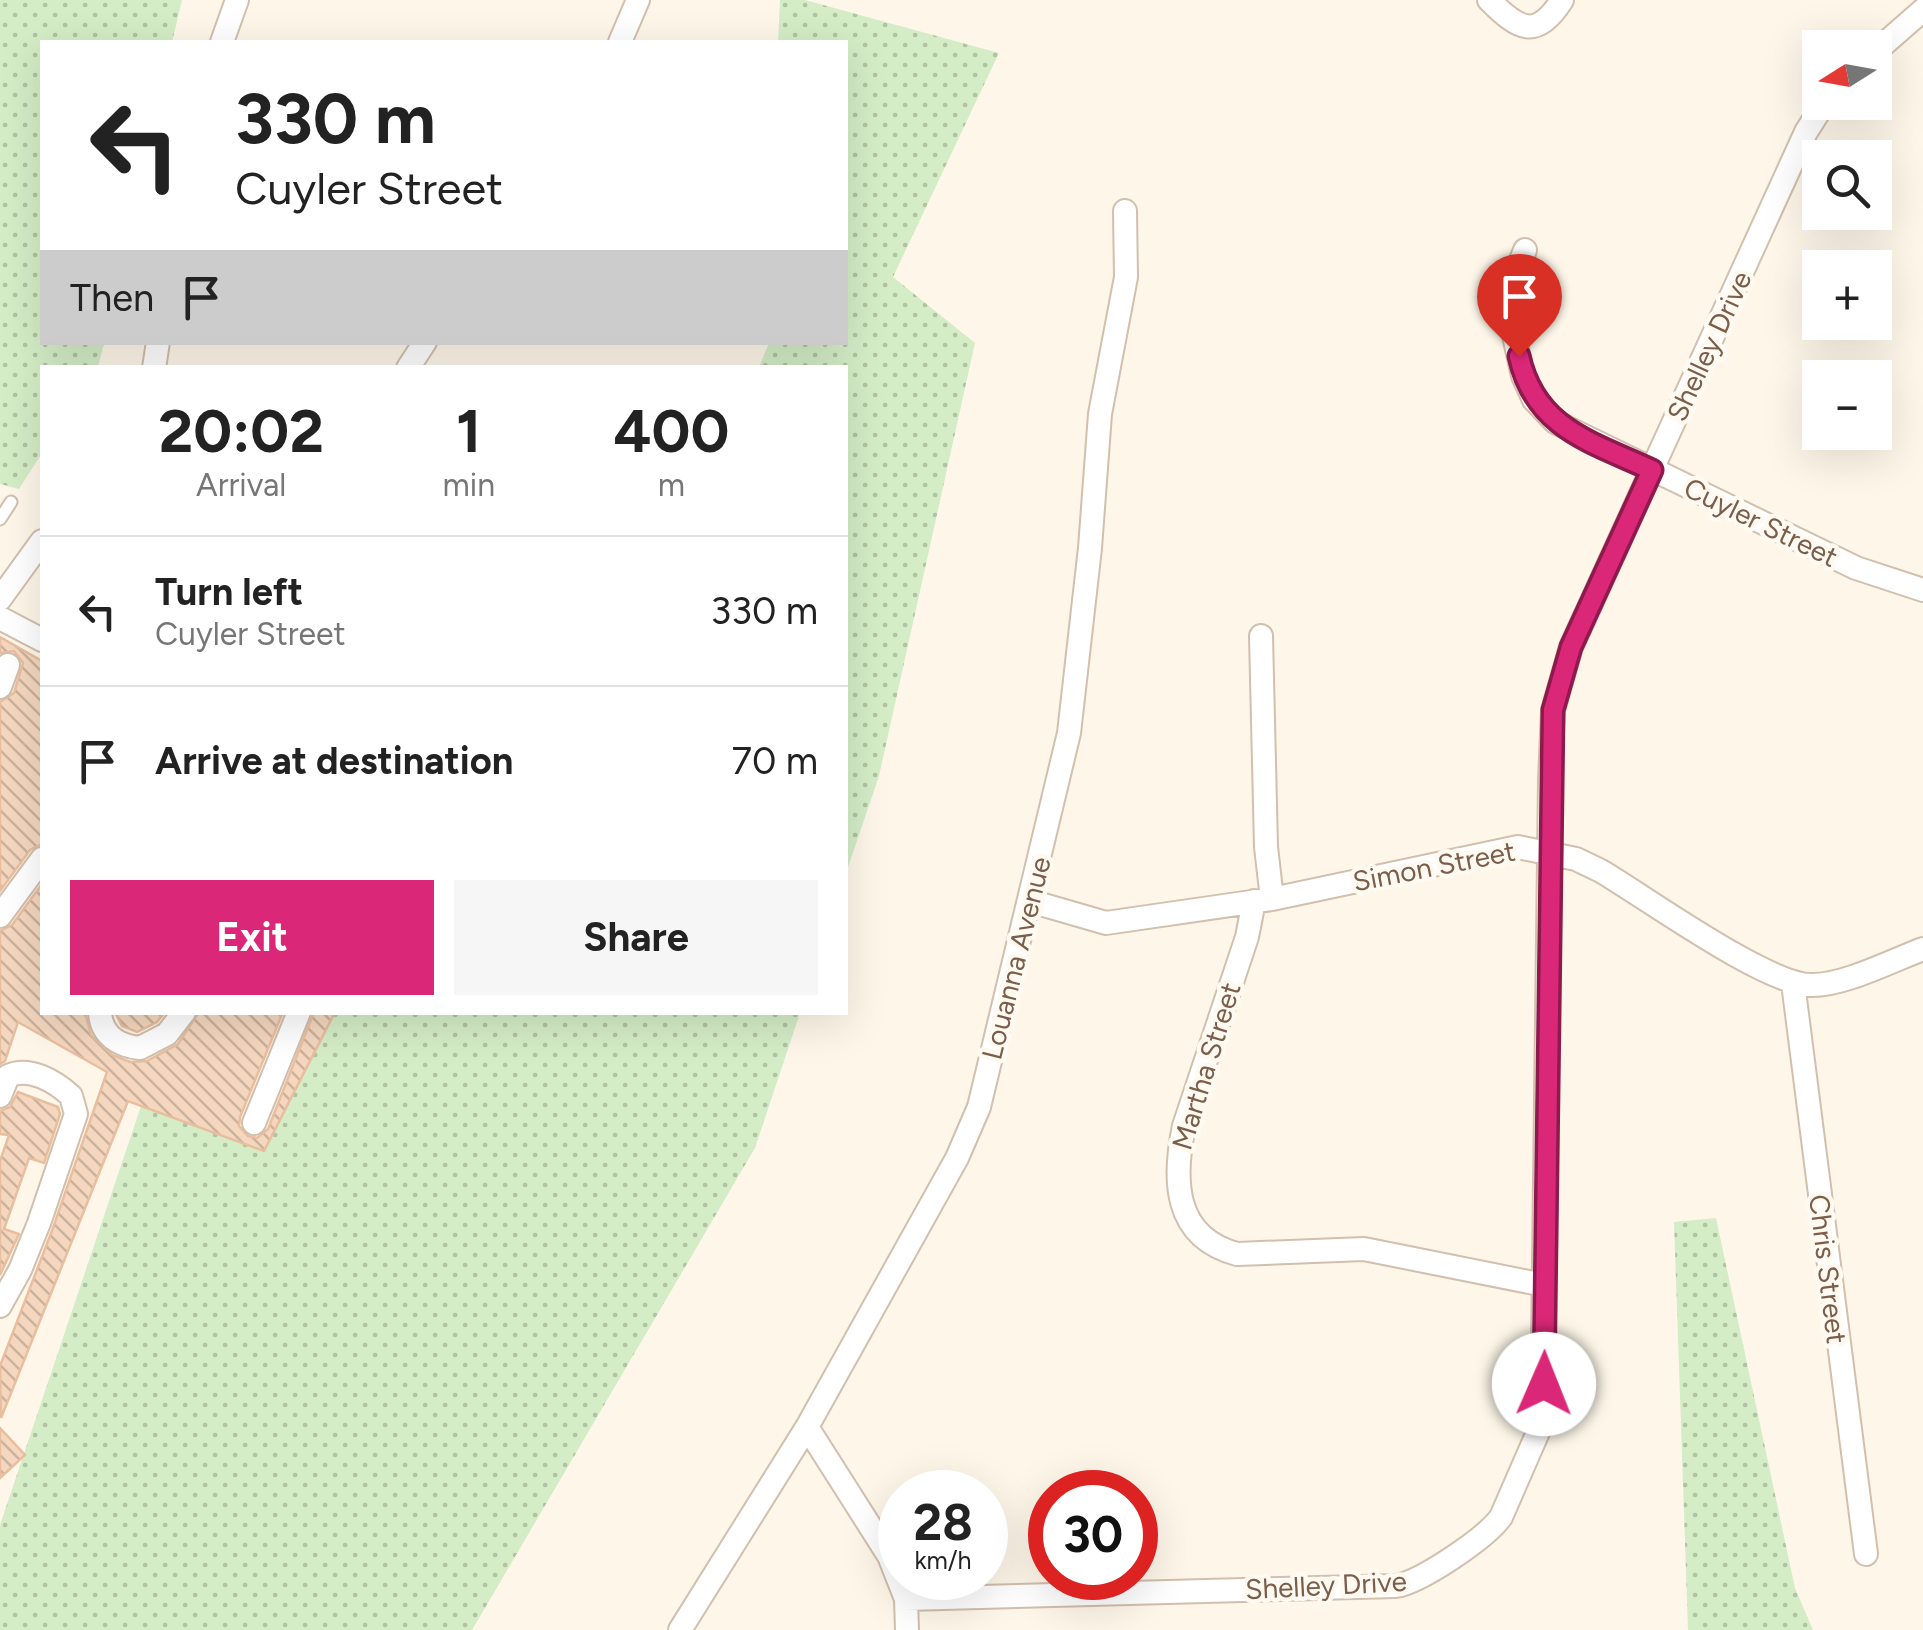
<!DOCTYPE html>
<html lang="en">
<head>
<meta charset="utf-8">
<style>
	:root { --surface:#fff; --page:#f6f6f6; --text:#222; --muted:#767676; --line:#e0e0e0; --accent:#db2777 }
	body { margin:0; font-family:Figtree,sans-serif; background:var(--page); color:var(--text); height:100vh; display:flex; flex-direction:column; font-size:38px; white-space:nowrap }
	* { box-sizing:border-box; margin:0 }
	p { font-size:32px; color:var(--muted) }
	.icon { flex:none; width:55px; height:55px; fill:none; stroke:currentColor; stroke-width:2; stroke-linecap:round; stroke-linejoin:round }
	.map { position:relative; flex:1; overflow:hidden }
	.sheet { position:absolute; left:40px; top:365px; width:808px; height:650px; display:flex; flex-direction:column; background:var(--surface); border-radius:0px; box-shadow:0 10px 40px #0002 }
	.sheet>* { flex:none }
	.banner { position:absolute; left:40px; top:40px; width:808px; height:305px; border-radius:0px; box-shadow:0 10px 40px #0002; background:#fff; color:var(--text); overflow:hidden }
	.needle { width:65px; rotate:259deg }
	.controls { position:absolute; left:1802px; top:30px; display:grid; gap:20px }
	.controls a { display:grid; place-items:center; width:90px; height:90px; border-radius:0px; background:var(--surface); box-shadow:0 10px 40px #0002; font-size:50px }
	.speed { position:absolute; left:878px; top:1470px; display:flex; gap:20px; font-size:50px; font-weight:700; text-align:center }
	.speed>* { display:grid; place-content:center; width:130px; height:130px; border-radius:50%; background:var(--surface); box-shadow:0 10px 40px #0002; line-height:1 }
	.speed small { font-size:25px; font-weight:400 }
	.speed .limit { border:15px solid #d22; background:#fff; color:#111 }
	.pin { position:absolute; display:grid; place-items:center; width:85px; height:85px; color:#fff; margin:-102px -42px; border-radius:50% 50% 50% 0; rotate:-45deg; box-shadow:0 0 10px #0007 }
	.pin .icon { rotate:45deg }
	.me { position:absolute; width:110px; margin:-55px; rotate:1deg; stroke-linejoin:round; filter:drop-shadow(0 0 8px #0008) }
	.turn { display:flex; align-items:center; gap:35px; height:210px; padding:0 30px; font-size:45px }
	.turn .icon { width:130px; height:130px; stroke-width:2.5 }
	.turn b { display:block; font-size:70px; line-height:85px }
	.then { display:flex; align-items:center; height:95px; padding:0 30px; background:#0003; gap:20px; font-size:38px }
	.eta { display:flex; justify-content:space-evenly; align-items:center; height:170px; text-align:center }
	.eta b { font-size:60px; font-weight:700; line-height:70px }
	.primary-button { display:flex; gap:20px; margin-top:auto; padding:20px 30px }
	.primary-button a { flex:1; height:115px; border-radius:0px; background:var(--accent); color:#fff; font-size:40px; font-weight:700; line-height:115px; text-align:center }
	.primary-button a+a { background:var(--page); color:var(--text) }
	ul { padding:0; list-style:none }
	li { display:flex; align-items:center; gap:30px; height:150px; padding:0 30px; border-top:2px solid var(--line) }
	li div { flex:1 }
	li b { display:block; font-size:38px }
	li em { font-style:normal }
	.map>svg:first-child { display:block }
</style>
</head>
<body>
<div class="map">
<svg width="1923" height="1630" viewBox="0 0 1923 1630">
	<defs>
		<pattern id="grass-dots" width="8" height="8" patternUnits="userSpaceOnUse" patternTransform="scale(2.5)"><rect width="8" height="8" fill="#d4edc6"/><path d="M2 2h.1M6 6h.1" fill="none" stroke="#b1c3a3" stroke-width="1.8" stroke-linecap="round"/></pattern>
		<pattern id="building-back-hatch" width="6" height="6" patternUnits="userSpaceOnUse" patternTransform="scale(2.5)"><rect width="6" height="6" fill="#f5d7bf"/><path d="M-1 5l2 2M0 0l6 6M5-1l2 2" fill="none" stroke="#cbb29d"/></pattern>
	</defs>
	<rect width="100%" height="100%" fill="#fef7e9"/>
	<path fill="url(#grass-dots)" d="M0,0H182L172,42H42V342L104,343L98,367L42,368V453L19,489L0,484Z
		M780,0H805L999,53L893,277L975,343L879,776L845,876V368L759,367L769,343L845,342V42H778Z
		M335,1013H800L755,1148L472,1630H0V1525L141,1106L264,1151Z
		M1716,1218L1795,1588L1813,1630H1688L1674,1222Z"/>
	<path fill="url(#building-back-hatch)" stroke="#e9be9e" stroke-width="2.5" d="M0,637L42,661V844L30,850L0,891V702L14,693L23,663L14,651L0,653Z
		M42,884V1012H85L91,1035L112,1055L130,1062L147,1061L178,1044L199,1012H283L240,1117L239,1126L248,1136L257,1138L268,1129L314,1012H335L264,1151L128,1101L1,1418L0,1366L53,1228L107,1072L18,1022L5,1061L0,1064V931L12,925Z
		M115,1012H165L157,1022L137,1032L122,1026Z
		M18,1092L58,1107L60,1114L44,1163L29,1158L4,1229L19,1234L0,1275V1161L9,1135L0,1134V1111L10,1107Z
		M0,1428L25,1455L0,1478Z"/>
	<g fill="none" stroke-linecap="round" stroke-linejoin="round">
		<g stroke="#d2bfad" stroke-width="15">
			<path id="lane" d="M0,519L11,502"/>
		</g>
		<g stroke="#d2bfad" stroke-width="26">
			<path id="street" d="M1489,0C1518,29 1536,41 1562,0
				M222,42L237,0
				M620,42L638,0
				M1875,52L1923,10
				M1525,250L1511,286L1514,336L1523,376L1534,400L1555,422L1856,568L1923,590
				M154,368L158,342
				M408,368L425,342
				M0,599L42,541
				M0,618L42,640
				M1261,636L1266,847L1272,899
				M0,687L8,665
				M1030,901L1106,923L1272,899L1518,847L1576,859L1601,871C1645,897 1768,986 1812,985C1845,985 1891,961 1923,949
				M1254,901L1247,937L1184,1126C1173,1179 1173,1237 1237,1254L1364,1249L1544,1285
				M0,916L42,859
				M1793,983L1866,1554
				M100,1012C101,1035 119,1046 140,1048L167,1034L184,1012
				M0,1096L8,1076C29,1066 55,1081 71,1096L76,1114L39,1223L20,1270L0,1306
				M254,1123L299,1012
				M807,1427L889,1556L906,1599L907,1630
				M906,1599L1396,1586C1421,1582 1486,1538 1501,1517L1542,1423L1550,779L1553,710L1571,647L1806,132L1825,102
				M680,1630L807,1427L957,1158L979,1107L1069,733L1090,548L1100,414L1126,277L1125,211"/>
		</g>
		<use href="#lane" stroke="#fff" stroke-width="11"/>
		<use href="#street" stroke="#fff" stroke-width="22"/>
	</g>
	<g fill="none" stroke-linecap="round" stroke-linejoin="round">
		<g stroke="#8e194d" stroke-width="25">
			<path id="route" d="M1519,356C1535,429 1592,442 1652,470L1571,647L1553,710L1544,1384"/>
		</g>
		<use href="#route" stroke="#db2777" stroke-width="18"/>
	</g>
	<g text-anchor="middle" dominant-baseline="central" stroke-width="9" stroke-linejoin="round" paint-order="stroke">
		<g font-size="28" fill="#7b5e4a" stroke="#fffaf1">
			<text transform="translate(1709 346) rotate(-65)">Shelley Drive</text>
			<text transform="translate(1761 522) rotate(26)">Cuyler Street</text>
			<text transform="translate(1434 866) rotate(-11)">Simon Street</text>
			<text transform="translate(1016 958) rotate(-76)">Louanna Avenue</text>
			<text transform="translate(1206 1066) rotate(-73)">Martha Street</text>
			<text transform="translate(1828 1269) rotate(83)">Chris Street</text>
			<text transform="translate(1326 1585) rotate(-3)">Shelley Drive</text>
		</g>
	</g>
</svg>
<div class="controls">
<a><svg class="needle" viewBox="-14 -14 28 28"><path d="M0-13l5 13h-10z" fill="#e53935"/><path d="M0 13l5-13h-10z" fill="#767676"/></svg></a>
<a><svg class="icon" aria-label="search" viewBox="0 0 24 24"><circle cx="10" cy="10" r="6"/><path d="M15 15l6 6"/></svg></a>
<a>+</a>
<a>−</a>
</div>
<div class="speed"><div>28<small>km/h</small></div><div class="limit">30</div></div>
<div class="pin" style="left:1519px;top:356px;background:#d93025"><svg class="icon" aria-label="arrive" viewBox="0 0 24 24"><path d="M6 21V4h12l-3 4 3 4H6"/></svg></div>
<svg class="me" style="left:1544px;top:1384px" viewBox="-20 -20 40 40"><circle r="19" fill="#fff"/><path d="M0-13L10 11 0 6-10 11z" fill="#db2777"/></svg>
<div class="banner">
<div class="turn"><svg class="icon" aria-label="left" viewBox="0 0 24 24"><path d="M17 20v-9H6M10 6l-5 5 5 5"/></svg><div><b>330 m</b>Cuyler Street</div></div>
<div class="then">Then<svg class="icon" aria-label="arrive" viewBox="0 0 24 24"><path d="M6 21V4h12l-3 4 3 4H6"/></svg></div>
</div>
<section class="sheet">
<div class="eta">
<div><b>20:02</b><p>Arrival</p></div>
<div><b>1</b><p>min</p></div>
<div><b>400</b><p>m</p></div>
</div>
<ul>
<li><svg class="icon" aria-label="left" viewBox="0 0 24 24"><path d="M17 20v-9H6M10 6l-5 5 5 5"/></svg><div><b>Turn left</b><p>Cuyler Street</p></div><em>330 m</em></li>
<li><svg class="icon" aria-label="arrive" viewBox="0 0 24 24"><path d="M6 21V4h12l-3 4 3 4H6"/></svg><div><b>Arrive at destination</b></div><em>70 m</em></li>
</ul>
<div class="primary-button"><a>Exit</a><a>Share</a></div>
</section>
</div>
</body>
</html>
